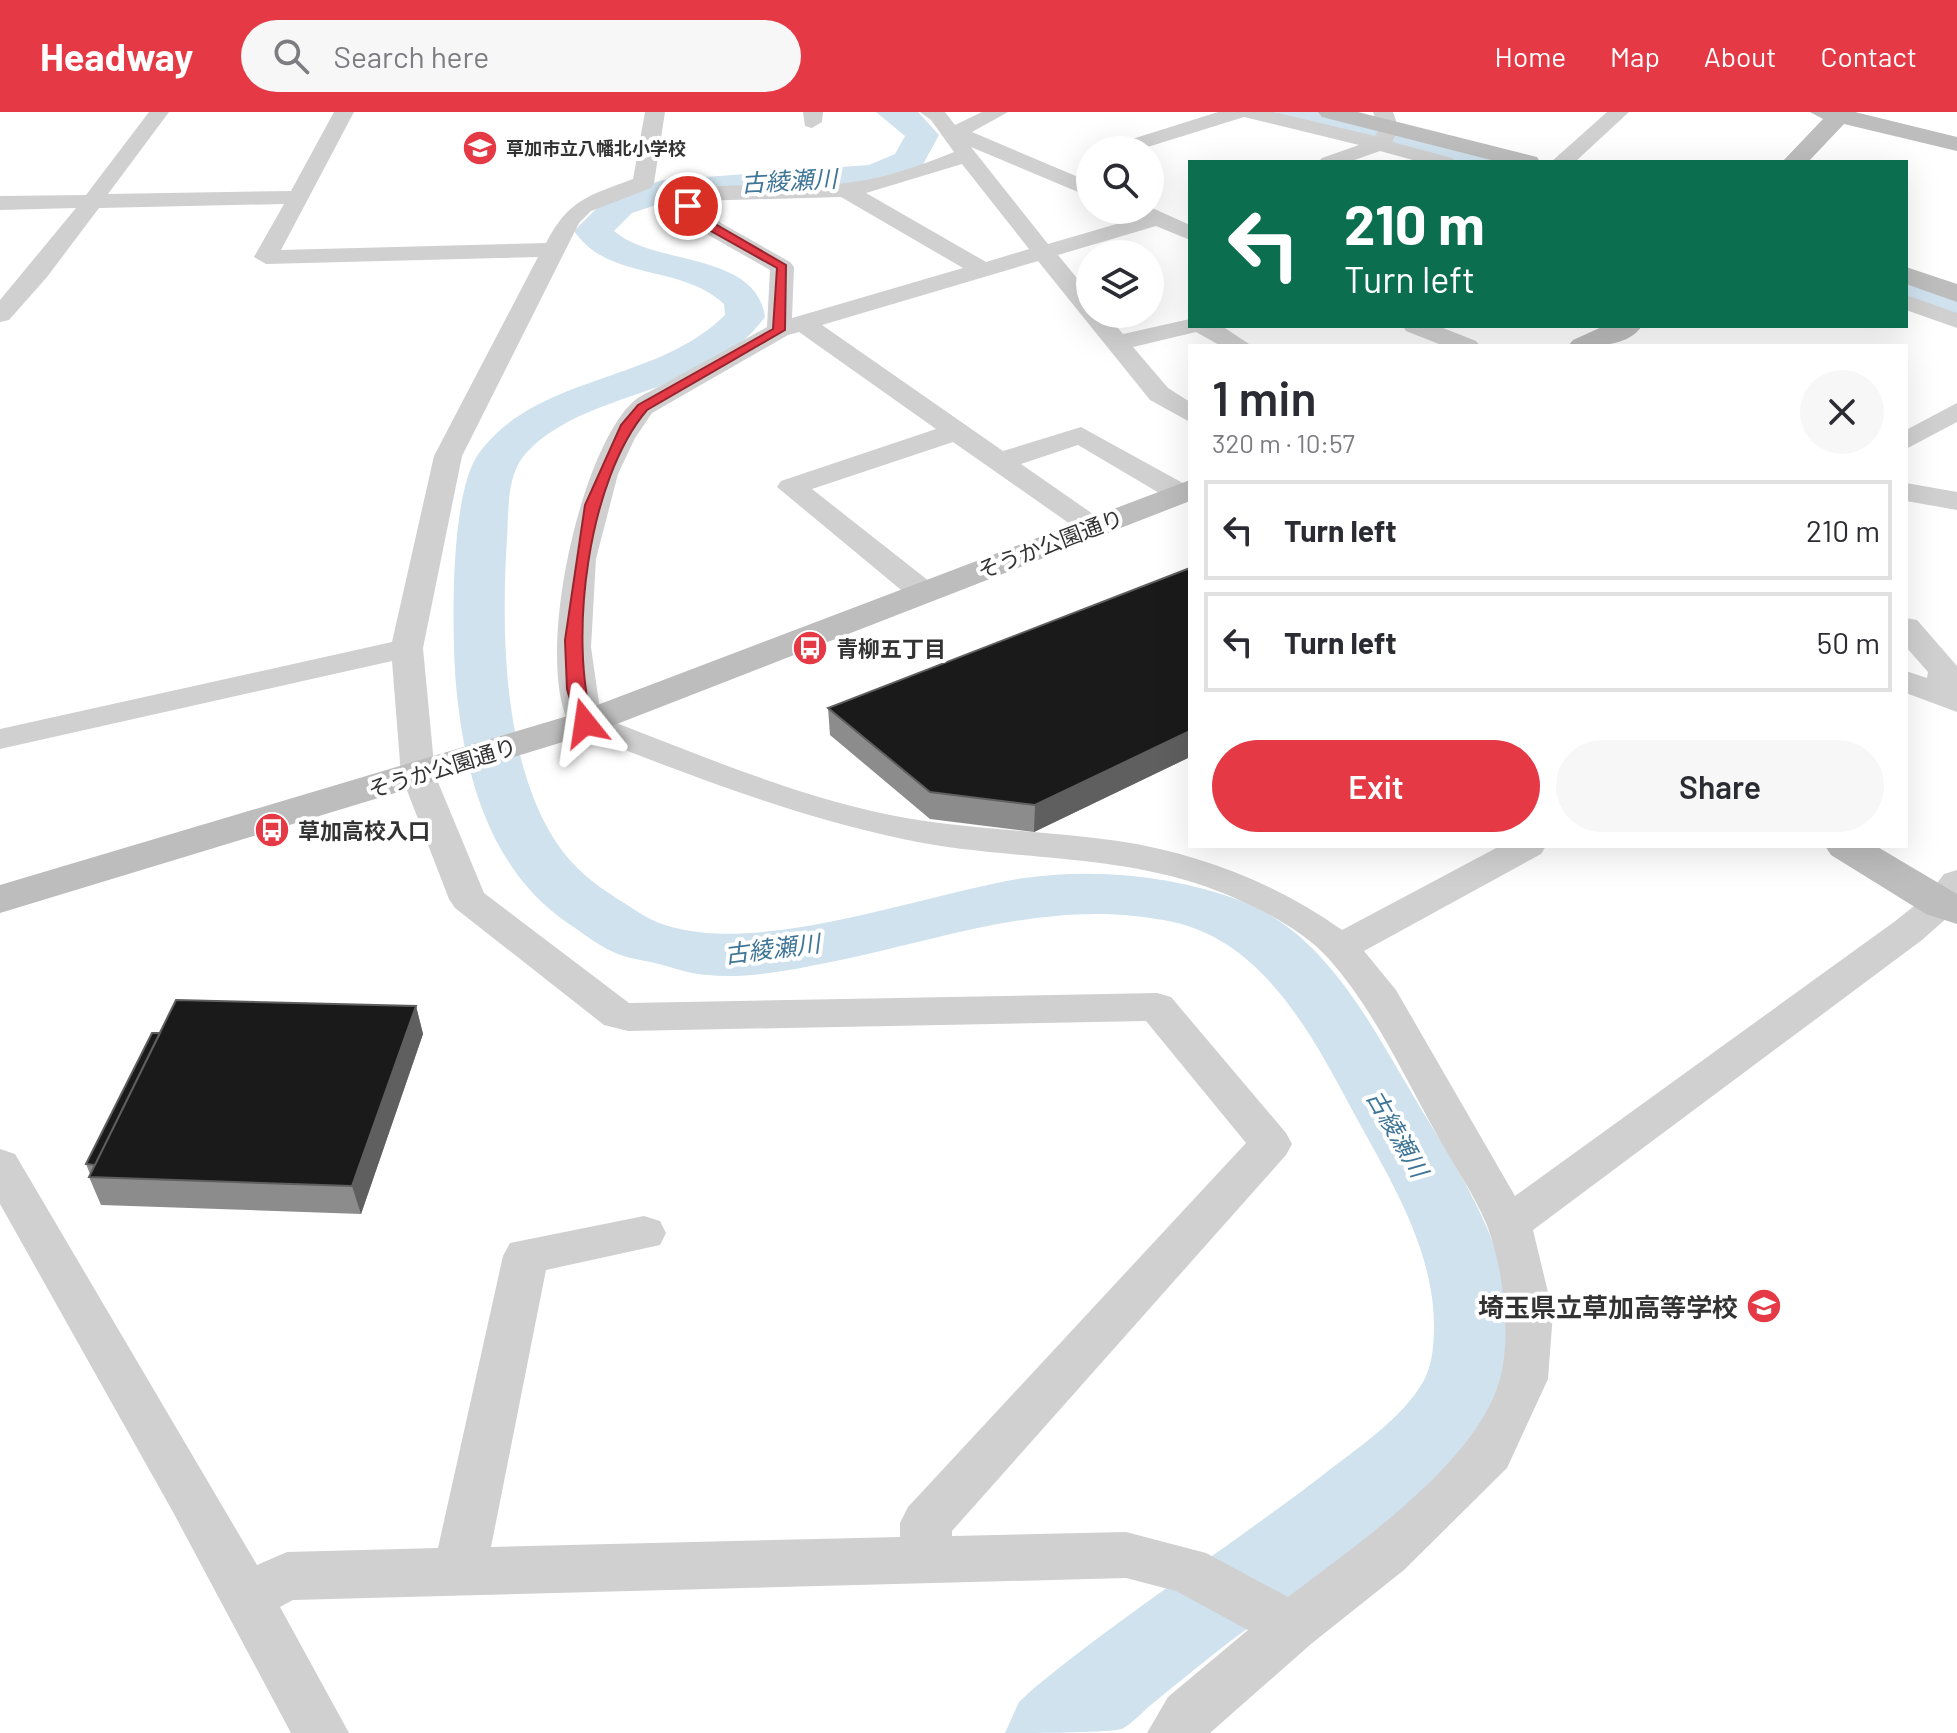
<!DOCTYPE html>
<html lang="en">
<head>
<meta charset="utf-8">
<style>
	:root { --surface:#fff; --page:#f7f7f7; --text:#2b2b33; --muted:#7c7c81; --line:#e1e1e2; --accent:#e63946 }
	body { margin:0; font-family:Barlow,"Noto Sans JP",sans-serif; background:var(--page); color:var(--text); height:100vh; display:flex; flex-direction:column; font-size:30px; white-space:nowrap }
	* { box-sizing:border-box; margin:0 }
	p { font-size:26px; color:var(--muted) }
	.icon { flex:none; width:44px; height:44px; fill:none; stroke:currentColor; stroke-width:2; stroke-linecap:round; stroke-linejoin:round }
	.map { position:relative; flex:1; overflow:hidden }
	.drawer { position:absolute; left:1188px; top:232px; width:720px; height:504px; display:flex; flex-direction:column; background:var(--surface); border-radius:0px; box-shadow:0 8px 32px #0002 }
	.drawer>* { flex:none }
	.top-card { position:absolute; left:1188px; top:48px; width:720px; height:168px; border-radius:0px; box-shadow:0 8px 32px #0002; background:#0b6e4f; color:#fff; overflow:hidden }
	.fabs { position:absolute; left:1076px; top:24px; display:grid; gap:16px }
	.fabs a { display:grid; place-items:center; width:88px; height:88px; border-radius:50%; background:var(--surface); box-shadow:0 8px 32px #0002; font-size:40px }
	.pin { position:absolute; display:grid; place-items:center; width:68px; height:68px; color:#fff; margin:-34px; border:4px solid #fff; border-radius:50%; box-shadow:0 2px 8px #0007 }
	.me { position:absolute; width:88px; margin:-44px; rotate:345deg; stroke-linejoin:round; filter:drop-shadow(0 0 6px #0008) }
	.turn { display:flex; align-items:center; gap:28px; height:168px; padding:0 24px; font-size:36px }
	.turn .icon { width:104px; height:104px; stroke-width:2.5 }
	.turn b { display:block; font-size:56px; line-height:68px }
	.round { display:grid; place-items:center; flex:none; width:84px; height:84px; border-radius:42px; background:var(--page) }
	.headline { display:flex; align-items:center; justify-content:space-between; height:136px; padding:0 24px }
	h1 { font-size:48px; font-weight:600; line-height:60px }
	.cta { display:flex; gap:16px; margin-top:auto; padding:16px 24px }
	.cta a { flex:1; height:92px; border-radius:48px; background:var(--accent); color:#fff; font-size:32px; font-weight:600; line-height:92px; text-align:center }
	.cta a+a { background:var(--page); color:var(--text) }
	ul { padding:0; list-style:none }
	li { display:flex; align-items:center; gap:24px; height:100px; margin:0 16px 12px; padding:0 8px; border:4px solid var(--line); border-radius:0px }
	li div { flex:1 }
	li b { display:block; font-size:30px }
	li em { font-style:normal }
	header { display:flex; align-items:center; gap:48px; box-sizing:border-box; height:112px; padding:0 40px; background:var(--accent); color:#fff }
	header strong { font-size:38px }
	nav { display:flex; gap:44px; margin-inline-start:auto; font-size:28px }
	.search { width:560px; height:72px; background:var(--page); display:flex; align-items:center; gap:20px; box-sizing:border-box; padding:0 28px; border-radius:44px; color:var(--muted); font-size:30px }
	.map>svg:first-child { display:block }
</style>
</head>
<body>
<header>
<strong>Headway</strong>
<div class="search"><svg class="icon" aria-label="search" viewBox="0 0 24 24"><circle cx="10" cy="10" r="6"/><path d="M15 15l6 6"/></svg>Search here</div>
<nav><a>Home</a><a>Map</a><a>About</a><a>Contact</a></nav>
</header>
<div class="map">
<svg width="1957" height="1621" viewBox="0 0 1957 1621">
	<rect width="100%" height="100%" fill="#fff"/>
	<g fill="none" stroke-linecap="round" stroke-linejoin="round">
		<path fill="#cfe2ee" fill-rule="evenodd" d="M876,0H918L939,23L921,56L876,73L668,89L632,101L614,119C653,154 756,139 765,205C705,286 592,275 528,339C506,361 509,397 507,426C501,521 503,652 558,733C574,756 593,771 616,786C627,792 638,801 650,807C743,852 923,781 1024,766C1097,756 1174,763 1244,790C1322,821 1367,905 1407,973C1453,1053 1520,1141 1510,1239C1498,1356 1312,1467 1224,1534C1200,1553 1176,1572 1152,1592C1143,1599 1133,1611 1122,1617C1106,1621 1029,1621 1005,1621L1019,1590L1033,1577C1126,1500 1228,1436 1323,1363C1356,1337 1402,1307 1423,1270C1429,1260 1432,1246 1433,1235C1442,1145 1389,1067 1349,992C1310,919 1261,829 1173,810C1053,784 947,827 831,850C791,858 748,867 707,863C691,862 674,856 659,852C643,848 625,846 611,839C596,832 583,821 569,812C490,759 464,663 456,573C452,522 449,382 479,341C537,262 657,271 725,203L724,192C680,151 609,170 574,119L607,86L663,68L869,53L895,42L905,24Z
			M1276,0H1330L1490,43L1495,50H1439L1280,7Z
			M1906,165L1957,182V207L1906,190Z"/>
		<path fill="#d0d0d0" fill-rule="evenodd" d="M149,0H169L108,82L291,79L334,0H354L281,138L546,131C569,87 588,84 633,67L645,0H665L654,71L651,76L591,99L579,111L462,344L423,536L435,663L484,781L629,891L1157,881L1171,885L1286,1021L1292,1032L1286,1043L952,1419V1424L1126,1420L1206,1441L1288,1485C1356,1433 1477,1351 1500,1267C1512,1223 1503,1153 1486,1111C1473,1080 1452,1051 1436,1021C1403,962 1374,898 1329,847C1299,814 1248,790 1207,775C1108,740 1004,749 903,727C789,703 682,660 573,618C531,558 579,337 634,289C644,281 660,275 671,268C703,250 735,233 767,215L770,158L705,121L671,91L668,86L671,81C729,67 787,78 846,71C883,67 919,54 954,40L931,8L920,0H945L955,13L982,0H1008L972,20L1090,70V85L971,35L1048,132L1137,106L1127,98H1150V95L1190,113V128L1156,114L1058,143L1090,182V202H1106L1123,222L1190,207V214H1222L1252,234H1221L1196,220L1133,235L1168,276L1190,290V310L1150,288L1038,149L822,213L1003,339L1081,315L1190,375V388H1171L1078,333L1021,352L1103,409L1108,415L1103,421H1083L953,330L812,377L934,473L938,480L934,487H912L777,375L781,369L936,317L799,220L788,223L652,301L635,326L618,362L596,447L591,535L601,605C700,643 801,687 906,706C976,718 1048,719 1118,729C1198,741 1276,771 1342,818L1500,734H1546L1541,742L1364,839L1396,878L1515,1084L1894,810L1928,783L1944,762L1957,758V797L1922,828L1533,1118L1553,1201L1548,1267L1507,1356L1404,1458L1311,1532L1210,1621H1147L1168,1585L1248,1518L1176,1479L1126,1466L293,1488L280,1495L349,1621H291L173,1400L0,1092V1037L15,1042L257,1453L287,1440L438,1436L503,1144L510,1131L644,1104L660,1109L666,1121L660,1133L546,1158L491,1435L900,1425V1411L908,1395L1246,1031L1146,909L628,919L604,913L455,796L449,787L401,663L392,549L0,637V617L392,530L434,344L538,145L266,152L254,145L284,92L99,96L47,165L9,208L0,210V188L76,96L0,98V84L86,83ZM962,52L1029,137L986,150L866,81ZM841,85L963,156L792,206L794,155L790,150L721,111L696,89Z
			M803,0H823L822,10L812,16L805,14Z
			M1218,0H1274L1375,24L1379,17L1373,0H1393L1399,17L1392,30L1452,46L1456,50H1420L1380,39L1349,50H1318L1322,46L1359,33L1244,5L1138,38H1107L1110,34Z
			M1607,0H1629L1575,50H1551Z
			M1906,183L1957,201V216L1906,198Z
			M1403,214H1438L1476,229L1480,234H1444L1406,219Z
			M1957,291V310L1906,337V318Z
			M1906,371L1957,380V398L1906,389Z
			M1906,506L1917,508L1957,554V600L1906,581V559L1927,566L1928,560L1906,535Z"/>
		<path fill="#bdbdbd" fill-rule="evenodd" d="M1318,0H1358L1537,45L1540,50H1499L1322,5Z
			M1810,0H1855L1957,25V39L1844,12L1808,50H1782L1823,7Z
			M1906,155L1957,172V190L1906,172Z
			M1604,214H1642C1627,236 1592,234 1568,234L1573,228Z
			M1190,368V389L599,619L0,801V773L571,603Z
			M1825,734H1876L1957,782V812L1926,802L1831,743Z"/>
	</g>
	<path fill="#8c8c8c" d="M1190,456V645L1034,720L930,707L830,623L828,596Z
		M416,894L423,922L361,1102L101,1093L89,1065L90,1062L86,1052L160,921Z"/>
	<path fill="#5f5f5f" d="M1190,619V645L1034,720L1035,693Z
		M416,894L423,922L361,1102L352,1074Z"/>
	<path fill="#1a1a1a" stroke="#5f5f5f" stroke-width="2" d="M1190,456V619L1035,693L930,680L828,596Z
		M176,888L416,894L352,1074L89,1065Z
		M152,921H160L95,1053L86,1052Z"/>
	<path fill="#e63946" stroke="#96252e" stroke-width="2" d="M684,92H691L717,113L786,153L785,218L647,298C588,367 568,526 593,611L585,616L577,611L567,577L565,528L585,393L621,313L638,293L773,217L777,156L709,118L684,96Z"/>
	<defs>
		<g id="school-disc" transform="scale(1.8)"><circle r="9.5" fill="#e63946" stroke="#fff"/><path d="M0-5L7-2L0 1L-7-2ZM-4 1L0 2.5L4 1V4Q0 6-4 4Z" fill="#fff"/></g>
		<g id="bus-disc" transform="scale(1.8)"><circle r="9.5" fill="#e63946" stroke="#fff"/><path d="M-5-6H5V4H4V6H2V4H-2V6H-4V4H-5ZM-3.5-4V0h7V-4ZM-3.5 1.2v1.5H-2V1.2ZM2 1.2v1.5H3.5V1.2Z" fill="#fff"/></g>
	</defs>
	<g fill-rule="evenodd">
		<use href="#school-disc" x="480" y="36"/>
		<use href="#bus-disc" x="810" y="536"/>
		<use href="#bus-disc" x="272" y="718"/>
		<use href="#school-disc" x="1764" y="1194"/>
	</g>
	<g text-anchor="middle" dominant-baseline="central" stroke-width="8" stroke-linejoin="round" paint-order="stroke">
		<g font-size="18" font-weight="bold" fill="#333" stroke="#fff" text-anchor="start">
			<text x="506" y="36">草加市立八幡北小学校</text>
		</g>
		<g font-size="22" fill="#333" stroke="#fff">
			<text transform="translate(1050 431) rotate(-21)">そうか公園通り</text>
			<text transform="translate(442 655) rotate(-17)">そうか公園通り</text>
		</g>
		<g font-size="22" font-weight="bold" fill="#333" stroke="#fff" text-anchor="start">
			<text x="836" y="536">青柳五丁目</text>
			<text x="298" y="718">草加高校入口</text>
		</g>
		<g font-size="24" font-style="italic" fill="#3f7597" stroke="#fff">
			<text transform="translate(789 68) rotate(-3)">古綾瀬川</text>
			<text transform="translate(772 836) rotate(-7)">古綾瀬川</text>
			<text transform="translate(1398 1021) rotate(60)">古綾瀬川</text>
		</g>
		<g font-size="26" font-weight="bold" fill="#333" stroke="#fff" text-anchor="end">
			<text x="1738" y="1194">埼玉県立草加高等学校</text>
		</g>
	</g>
</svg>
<div class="fabs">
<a><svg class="icon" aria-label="search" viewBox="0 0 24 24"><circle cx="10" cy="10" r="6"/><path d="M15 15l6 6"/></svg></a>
<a><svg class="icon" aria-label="layers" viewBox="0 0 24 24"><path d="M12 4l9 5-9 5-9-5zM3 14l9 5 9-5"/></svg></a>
</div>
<div class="pin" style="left:688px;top:94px;background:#d93025"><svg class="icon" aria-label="arrive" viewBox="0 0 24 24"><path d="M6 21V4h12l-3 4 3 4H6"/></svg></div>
<svg class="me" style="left:585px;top:611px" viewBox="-20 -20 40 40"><path d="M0-17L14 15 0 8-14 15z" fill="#e63946" stroke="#fff" stroke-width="4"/></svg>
<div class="top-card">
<div class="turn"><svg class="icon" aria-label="left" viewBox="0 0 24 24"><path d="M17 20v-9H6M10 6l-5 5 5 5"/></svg><div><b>210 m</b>Turn left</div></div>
</div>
<section class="drawer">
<div class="headline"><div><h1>1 min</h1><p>320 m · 10:57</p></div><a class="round"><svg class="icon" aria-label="close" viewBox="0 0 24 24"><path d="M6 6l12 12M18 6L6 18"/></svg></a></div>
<ul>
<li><svg class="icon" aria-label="left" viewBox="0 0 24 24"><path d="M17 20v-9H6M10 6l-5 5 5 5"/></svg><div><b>Turn left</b></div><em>210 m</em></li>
<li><svg class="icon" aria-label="left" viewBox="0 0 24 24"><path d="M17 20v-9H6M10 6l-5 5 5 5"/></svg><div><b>Turn left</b></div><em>50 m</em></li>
</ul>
<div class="cta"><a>Exit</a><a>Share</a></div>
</section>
</div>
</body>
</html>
